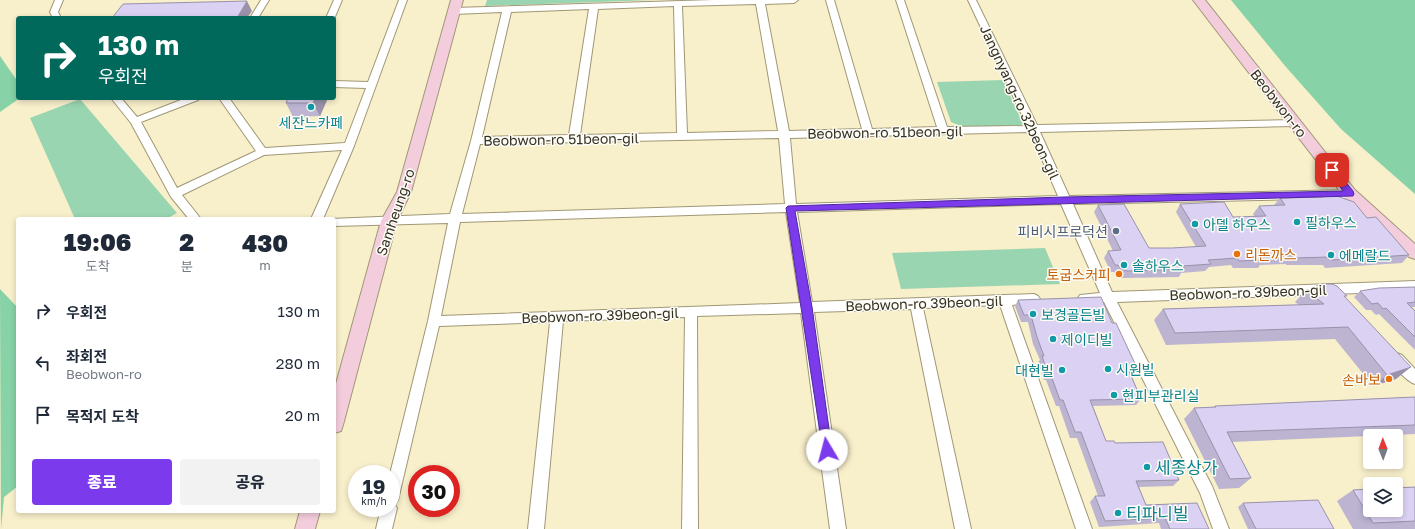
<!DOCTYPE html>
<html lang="ko">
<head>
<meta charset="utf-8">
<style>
	:root { --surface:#fff; --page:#f2f2f3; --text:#1f2937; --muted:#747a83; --accent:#7c3aed }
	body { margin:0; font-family:"Golos Text","Noto Sans KR",sans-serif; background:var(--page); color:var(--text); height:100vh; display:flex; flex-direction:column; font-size:15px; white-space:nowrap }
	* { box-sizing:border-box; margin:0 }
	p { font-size:13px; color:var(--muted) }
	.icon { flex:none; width:22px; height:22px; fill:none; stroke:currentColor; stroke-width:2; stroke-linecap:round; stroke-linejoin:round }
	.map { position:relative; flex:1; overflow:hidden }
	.drawer { position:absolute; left:16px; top:217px; width:320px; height:296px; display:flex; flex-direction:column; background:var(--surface); border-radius:4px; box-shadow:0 2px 6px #0003 }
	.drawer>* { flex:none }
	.top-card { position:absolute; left:16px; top:16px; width:320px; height:84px; border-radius:4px; box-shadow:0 2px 6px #0003; background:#00695c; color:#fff; overflow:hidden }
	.needle { width:26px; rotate:359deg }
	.fabs { position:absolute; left:1363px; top:429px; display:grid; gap:8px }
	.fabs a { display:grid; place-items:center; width:40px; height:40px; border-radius:4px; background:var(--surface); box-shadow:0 2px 6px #0003; font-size:20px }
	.speed { position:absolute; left:348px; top:465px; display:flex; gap:8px; font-size:20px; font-weight:700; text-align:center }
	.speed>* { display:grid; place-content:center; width:52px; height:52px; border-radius:50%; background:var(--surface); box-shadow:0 2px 6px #0003; line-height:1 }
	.speed small { font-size:10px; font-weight:400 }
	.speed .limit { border:6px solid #d22; background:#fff; color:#111 }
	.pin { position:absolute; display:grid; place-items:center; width:34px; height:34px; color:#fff; margin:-17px; border-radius:8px; box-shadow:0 2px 6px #0006 }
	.me { position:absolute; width:44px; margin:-22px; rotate:352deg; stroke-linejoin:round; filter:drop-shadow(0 0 3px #0008) }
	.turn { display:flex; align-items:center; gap:14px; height:84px; padding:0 16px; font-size:18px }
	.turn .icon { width:52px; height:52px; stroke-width:2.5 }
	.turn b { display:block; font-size:28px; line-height:34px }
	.eta { display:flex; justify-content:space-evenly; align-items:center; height:68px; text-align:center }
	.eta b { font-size:24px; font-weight:800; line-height:28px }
	.action { display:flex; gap:8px; margin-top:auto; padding:8px 16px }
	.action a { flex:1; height:46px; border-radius:4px; background:var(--accent); color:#fff; font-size:16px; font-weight:800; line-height:46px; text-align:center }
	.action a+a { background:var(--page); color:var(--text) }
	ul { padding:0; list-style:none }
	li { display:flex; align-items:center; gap:12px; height:52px; padding:0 16px }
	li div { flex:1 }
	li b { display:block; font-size:15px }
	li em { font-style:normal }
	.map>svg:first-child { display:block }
</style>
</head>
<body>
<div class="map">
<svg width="1415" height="529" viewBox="0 0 1415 529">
	<rect width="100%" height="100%" fill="#f8efcb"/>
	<path fill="#99d5b0" d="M487,0H653L485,6Z
		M1003,80L1023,124L1020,126L963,127L951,122L937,82Z
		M80,99L177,213L166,219H75L30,118Z
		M1045,248L1060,284L901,289L892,253Z"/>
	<path fill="#87d2a6" d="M1231,0H1415V194L1341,129L1286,67Z
		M0,56L18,82V98H20L0,112Z
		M0,289L18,308V486L4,497L1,529Z"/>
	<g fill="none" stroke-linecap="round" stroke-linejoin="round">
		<g stroke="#a09776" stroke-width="2">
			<path id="minor" d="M55,0H63L58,12L61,18H53L50,12Z
				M261,0H269L258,18H250Z
				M334,0H342L334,19L326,18Z
				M399,0H407L354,146L323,219H311L342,150L264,155L182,195L201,219H189L171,197L131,123L111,98H121L137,117L186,98H200L198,100L141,122L177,188L256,151L219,98H229L265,148L345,143L366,88L334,87V81L368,82Z
				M714,0H798L794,3L765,4L789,131L862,129L826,0H834L872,129L937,127L896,0H904L947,127L1027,126L968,0H976L1037,125L1294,120L1299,123L1294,126L1040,132L1069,196L1350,190L1354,191L1356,194L1354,197L1350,198L1073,204L1112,292L1415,281V291L1117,302L1212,486L1229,529H1213L1200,493L1104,302L1084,303L1080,301L1078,298L1080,295L1100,293L1061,204L797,212L812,302L1034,294L1038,296L1040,299L1038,302L1012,305L1092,529H1076L1000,305L923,308L971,529H955L911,309L814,312L846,529H830L801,313L697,316L698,529H682L685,317L563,321L544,529H528L550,322L439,326L398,500L395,505L397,508L392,529H376L381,508H391L390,474L428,321L448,223L334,226V219H330L450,214L471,141L502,12L454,14L450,11L454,8ZM756,4L778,131L687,133L682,6ZM674,6L677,133L580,135L598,9ZM589,9L569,135L482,137L511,12ZM1030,132L1058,196L796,204L790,138ZM779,138L785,204L462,214L480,144ZM786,212L800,303L441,316L460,222Z
				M1397,353L1402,355L1415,369V384C1406,381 1395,368 1390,359L1392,355Z"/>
		</g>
		<g stroke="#a09776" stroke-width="2">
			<path id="secondary" d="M451,0H463L411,192L397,221L343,425L341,431L334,433V391L381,221L397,192Z
				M1193,0H1205L1355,190L1415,244V259L1409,257L1345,198Z
				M300,511H320L315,529H295Z"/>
		</g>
		<use href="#minor" fill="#fff" fill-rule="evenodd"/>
		<use href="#secondary" fill="#f4cddd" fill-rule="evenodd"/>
	</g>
	<path fill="#bcb4d1" d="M288,98H328L320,116L293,117L286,103Z
		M1322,196L1367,218L1409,255L1402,263L1325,268L1323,265H1286V264L1260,265L1258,268H1233L1231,265L1209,267L1205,271L1181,273L1179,277L1122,278L1115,276L1114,272H1111L1104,258L1108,251H1113L1094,212L1098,205L1149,248H1172L1196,247L1176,212L1180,204L1233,217H1255L1253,214L1259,206L1274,205L1280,198L1321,197Z
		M1415,287V307H1412L1415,311V350L1379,314L1376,315L1371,310H1366L1354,297L1360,291Z
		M1312,288L1345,297L1396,379L1373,386L1335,339L1166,345L1154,320L1163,309L1299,305L1295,302L1306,290L1310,289Z
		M1018,300L1112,323L1138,370L1133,377H1132L1141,399L1136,405L1093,406L1106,441L1115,443L1179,480L1173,486L1139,487L1146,505L1209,529H1161L1159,523L1099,527L1090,502L1095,496H1098L1077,438H1070L1059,406H1056L1046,380H1044L1038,362L1040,360L1033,344L1028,322H1021L1015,306Z
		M1415,397V434L1232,442L1251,478L1239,488L1219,489L1184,419L1194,408L1213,407L1215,406Z
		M1415,487V529H1353L1337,501L1353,490Z
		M1243,503L1334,529H1248L1238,507Z"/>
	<path fill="#9992aa" d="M247,1L252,11L247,18H237Z
		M315,98H328L320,116L313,103Z
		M1411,367L1396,379L1373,386L1387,375Z"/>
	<path fill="#dbd1f3" stroke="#9992aa" d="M247,1L237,18H112L123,4Z
		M288,98H315L313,103H286Z
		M1334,195L1354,202L1367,218L1376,217L1409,255L1332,260L1329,257L1293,258L1292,256L1262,257L1264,260L1239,261L1237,258L1208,260L1211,264L1183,266L1184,269L1127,271L1120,268L1118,265H1115L1108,251L1121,250L1098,205L1124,204L1149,248H1172L1206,246L1180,204L1224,202L1233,217L1266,216L1259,206L1285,205L1280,198L1323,197L1322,196Z
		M1322,284H1332L1337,286L1347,296H1344L1411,367L1387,375L1348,327L1175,333L1163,309L1324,304L1306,290L1313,289L1312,288Z
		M1415,287V302L1407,303L1415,311V337L1386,308L1383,309L1378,303L1372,304L1360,291L1379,288Z
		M1101,297L1112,323H1116L1138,370L1129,371L1141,399L1090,400L1106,441H1114L1115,443L1163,442L1179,480L1136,481L1146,505L1197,503L1209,529H1170L1165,518L1105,521L1095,496H1105L1081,432H1075L1063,400H1060L1050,373L1048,374L1042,356H1044L1037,337L1031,315H1024L1018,300Z
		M1415,397V425L1227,432L1251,478L1230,479L1194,408L1216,407L1215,406Z
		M1415,487V521L1373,523L1353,490L1370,489V510H1396V488Z
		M1318,500L1334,529H1256L1243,503Z"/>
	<path fill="#7c3aed" stroke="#51269a" d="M1332,167L1334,168L1353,191L1354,194L1353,196L795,211L812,307L832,450L830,453L827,455L823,453L786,208L788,206L1064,197L1343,191L1328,170Z"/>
	<g fill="#0f9aa8" stroke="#fdfcf5" stroke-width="1.5">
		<circle cx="311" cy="107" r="4"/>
		<circle cx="1297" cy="222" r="4"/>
		<circle cx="1195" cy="224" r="4"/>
		<circle cx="1331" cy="255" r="4"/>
		<circle cx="1124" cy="265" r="4"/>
		<circle cx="1033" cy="314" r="4"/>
		<circle cx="1053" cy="339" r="4"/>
		<circle cx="1108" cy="369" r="4"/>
		<circle cx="1062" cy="370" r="4"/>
		<circle cx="1114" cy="395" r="4"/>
		<circle cx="1147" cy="467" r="4"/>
		<circle cx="1118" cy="513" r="4"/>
	</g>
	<circle fill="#5c6f8a" stroke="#fdfcf5" stroke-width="1.5" cx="1116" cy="231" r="4"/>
	<g fill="#e8710a" stroke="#fdfcf5" stroke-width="1.5">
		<circle cx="1237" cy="254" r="4"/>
		<circle cx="1119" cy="274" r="4"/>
		<circle cx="1389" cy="379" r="4"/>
	</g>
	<g text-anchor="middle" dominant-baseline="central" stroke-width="3" stroke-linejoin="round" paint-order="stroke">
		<g font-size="14" fill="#343123" stroke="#fdfcf5">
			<text transform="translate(1020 102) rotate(65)">Jangnyang-ro 32beon-gil</text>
			<text transform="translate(1279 103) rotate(52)">Beobwon-ro</text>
			<text transform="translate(885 132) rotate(-1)">Beobwon-ro 51beon-gil</text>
			<text transform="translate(561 139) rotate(-1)">Beobwon-ro 51beon-gil</text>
			<text transform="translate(395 212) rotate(-71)">Samheung-ro</text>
			<text transform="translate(1248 292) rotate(-2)">Beobwon-ro 39beon-gil</text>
			<text transform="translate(924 303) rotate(-2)">Beobwon-ro 39beon-gil</text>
			<text transform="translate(600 315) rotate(-2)">Beobwon-ro 39beon-gil</text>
		</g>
		<g font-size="14" fill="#0d838f" stroke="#fdfcf5" text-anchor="start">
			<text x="311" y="122" text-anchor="middle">세잔느카페</text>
			<text x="1305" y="222">필하우스</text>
			<text x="1203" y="224">아델 하우스</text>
			<text x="1339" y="255">에메랄드</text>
			<text x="1132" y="265">솔하우스</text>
			<text x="1041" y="314">보경골든빌</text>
			<text x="1061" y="339">제이디빌</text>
			<text x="1116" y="369">시원빌</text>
			<text x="1054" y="370" text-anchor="end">대현빌</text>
			<text x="1122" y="395">현피부관리실</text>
		</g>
		<g font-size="14" fill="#4e5e75" stroke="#fdfcf5" text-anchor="end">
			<text x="1108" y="231">피비시프로덕션</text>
		</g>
		<g font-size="14" fill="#c56008" stroke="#fdfcf5" text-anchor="end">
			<text x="1245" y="254" text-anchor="start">리돈까스</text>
			<text x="1111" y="274">토굽스커피</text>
			<text x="1381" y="379">손바보</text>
		</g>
		<g font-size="17" fill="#0d838f" stroke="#fdfcf5" text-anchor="start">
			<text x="1155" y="467">세종상가</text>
			<text x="1126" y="513">티파니빌</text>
		</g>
	</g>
</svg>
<div class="fabs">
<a><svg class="needle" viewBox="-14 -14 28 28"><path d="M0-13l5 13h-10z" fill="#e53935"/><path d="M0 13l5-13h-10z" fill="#747a83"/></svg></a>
<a><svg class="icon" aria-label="layers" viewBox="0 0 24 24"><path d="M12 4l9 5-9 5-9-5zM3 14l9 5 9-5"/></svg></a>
</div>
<div class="speed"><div>19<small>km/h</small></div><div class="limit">30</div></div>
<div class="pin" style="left:1332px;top:170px;background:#d93025"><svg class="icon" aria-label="arrive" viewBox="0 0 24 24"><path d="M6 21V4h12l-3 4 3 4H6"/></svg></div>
<svg class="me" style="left:827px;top:450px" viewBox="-20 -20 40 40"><circle r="19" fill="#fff"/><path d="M0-13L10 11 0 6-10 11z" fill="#7c3aed"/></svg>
<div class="top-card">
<div class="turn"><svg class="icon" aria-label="right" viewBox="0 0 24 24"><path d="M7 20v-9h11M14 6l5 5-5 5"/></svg><div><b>130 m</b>우회전</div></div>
</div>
<section class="drawer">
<div class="eta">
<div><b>19:06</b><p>도착</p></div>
<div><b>2</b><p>분</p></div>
<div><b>430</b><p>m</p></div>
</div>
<ul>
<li><svg class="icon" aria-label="right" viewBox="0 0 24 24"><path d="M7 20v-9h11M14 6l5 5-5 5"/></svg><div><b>우회전</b></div><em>130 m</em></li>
<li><svg class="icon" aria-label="left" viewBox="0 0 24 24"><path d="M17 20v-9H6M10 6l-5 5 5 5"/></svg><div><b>좌회전</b><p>Beobwon-ro</p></div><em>280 m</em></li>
<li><svg class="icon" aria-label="arrive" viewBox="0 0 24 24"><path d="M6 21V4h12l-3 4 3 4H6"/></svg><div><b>목적지 도착</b></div><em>20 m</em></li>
</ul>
<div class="action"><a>종료</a><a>공유</a></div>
</section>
</div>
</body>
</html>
